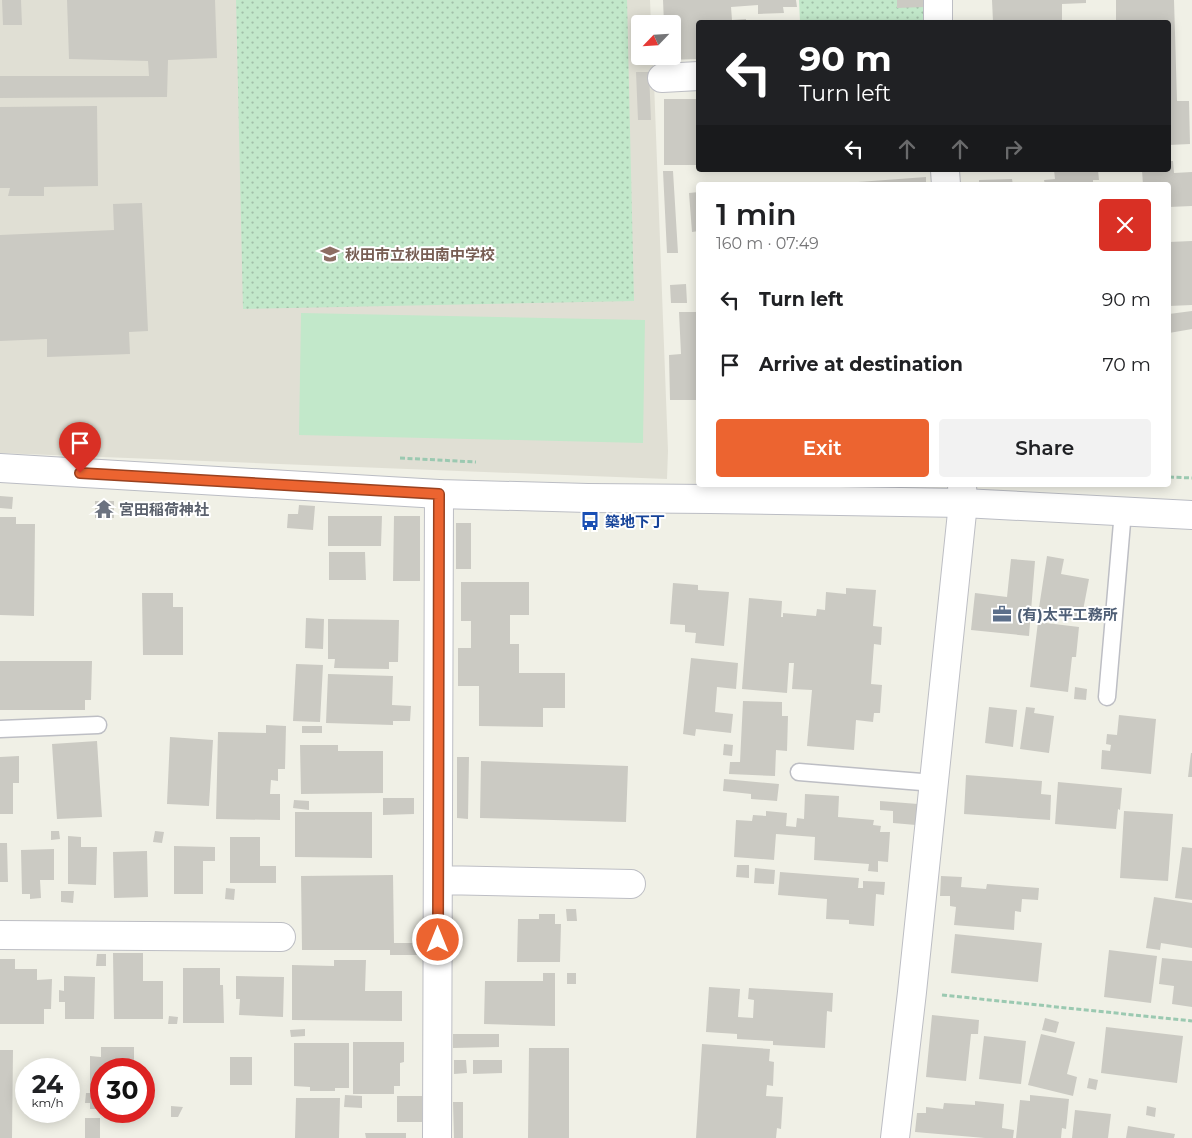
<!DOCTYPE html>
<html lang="en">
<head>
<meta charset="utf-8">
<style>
	:root { --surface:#fff; --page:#f2f2f2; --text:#202124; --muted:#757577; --accent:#ec6430 }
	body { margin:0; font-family:Montserrat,"Noto Sans JP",sans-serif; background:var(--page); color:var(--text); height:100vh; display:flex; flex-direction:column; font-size:19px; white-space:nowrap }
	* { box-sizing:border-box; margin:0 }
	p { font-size:16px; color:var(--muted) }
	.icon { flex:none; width:28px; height:28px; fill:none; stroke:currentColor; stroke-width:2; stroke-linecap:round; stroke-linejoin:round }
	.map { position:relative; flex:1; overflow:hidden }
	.drawer { position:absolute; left:696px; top:182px; width:475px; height:305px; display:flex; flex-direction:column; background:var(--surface); border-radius:5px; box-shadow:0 2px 12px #0003 }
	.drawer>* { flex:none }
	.top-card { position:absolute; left:696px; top:20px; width:475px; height:152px; border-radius:5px; box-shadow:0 2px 12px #0003; background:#202124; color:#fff; overflow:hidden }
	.needle { width:32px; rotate:245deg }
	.tools { position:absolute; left:631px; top:15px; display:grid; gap:10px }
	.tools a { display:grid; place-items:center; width:50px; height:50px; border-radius:5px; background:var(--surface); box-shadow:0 2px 12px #0003; font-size:25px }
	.speed { position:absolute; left:15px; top:1058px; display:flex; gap:10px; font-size:25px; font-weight:700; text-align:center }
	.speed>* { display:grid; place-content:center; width:65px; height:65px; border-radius:50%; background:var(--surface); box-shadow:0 2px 12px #0003; line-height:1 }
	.speed small { font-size:12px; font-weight:400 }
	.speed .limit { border:8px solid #d22; background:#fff; color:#111 }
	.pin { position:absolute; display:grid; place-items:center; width:42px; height:42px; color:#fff; margin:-51px -21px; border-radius:50% 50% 50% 0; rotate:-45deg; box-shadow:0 0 5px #0007 }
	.pin .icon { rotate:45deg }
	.me { position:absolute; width:55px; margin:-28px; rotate:0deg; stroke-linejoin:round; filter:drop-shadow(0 0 4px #0008) }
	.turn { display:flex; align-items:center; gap:18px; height:105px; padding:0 20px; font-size:22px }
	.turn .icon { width:65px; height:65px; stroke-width:2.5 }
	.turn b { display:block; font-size:35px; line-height:42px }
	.lanes { display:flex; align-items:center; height:48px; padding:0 20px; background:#0003; justify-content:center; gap:25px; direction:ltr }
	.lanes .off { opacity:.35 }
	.round { display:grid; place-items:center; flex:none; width:52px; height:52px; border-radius:5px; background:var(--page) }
	.summary { display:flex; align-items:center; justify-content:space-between; height:85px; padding:0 20px }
	h1 { font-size:30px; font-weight:600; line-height:38px }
	.primary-button { display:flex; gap:10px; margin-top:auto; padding:10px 20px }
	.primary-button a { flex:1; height:58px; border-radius:5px; background:var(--accent); color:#fff; font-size:20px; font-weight:600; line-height:58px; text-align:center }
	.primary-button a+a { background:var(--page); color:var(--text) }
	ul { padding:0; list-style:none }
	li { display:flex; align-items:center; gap:15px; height:65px; padding:0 20px }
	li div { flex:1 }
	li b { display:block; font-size:19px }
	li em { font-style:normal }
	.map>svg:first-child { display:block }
</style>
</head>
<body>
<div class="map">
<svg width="1192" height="1138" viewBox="0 0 1192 1138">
	<defs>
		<pattern id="park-dots" width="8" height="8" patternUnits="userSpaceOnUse" patternTransform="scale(1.25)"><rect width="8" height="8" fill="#c2e8ca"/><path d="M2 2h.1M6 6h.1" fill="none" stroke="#a1bfa8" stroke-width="1.8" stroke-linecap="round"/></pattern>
	</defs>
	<rect width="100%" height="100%" fill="#f0f0e6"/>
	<path fill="#e0dfd4" d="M0,0H650L651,24H640V56H653L668,451L667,479L0,453Z"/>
	<path fill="#c2e8ca" d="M301,313L645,320L643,443L299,435Z"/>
	<path fill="url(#park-dots)" d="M236,0H627L634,301L243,309Z
		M799,0H928L930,22H800Z"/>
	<path fill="#cbcac3" d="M2,0H21L22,25H3Z
		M67,0H215L217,58L168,60L167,97L0,98V76H149L148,61L69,59Z
		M663,0H796L797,7H783L784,13L758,14V5L731,7L732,20L746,19V22H699V59L665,60V56H672V24H664Z
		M897,0H924V7L897,8Z
		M992,0H1086V3L1062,4V21H1050V22H993Z
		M1116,0H1174L1177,101H1189L1190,144L1169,145V22H1116Z
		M636,72H649L651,120H638Z
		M664,99H699V165H664Z
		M97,106L98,186L44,187V196H8L10,188H0V107Z
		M1169,161H1173L1174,173L1192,172V206L1169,207V185H1143L1142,170H1169Z
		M1054,170H1098L1099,180H1093V185H1045L1044,180L1055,179Z
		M663,171H673L678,253H667Z
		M926,177V185H831V184Z
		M1012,179L1013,185H979V180Z
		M699,192V231L692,232L689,193Z
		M142,203L148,331L129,332L130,354L47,357V339L0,341V235L114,230L113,204Z
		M1192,241V305L1169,306V242Z
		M686,284L687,303H671L670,285Z
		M1192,311V329L1169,333V314Z
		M679,312H699V400H670L669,355L681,354Z
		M0,496L13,497L12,509L0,508Z
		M95,501H114V518H95Z
		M299,505L315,506L313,530L287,528L288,514H298Z
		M328,516H382L381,546H328Z
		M394,516H420V581H393Z
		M0,517H16V524H35L34,616L0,615Z
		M456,523H471V569H456Z
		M329,552H365L366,580H329Z
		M1047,556L1064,559L1061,574L1089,579L1081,621L1038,614Z
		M1011,559L1035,561L1029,636L971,630L975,593L1007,597Z
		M461,582H529V615H510V644H519V673H565V708H543V727L479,726V686H458V648H471V621H461Z
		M673,583L698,585V590L729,592L724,646L695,643L696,633L685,632V625L670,624Z
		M846,588L876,590L873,626L882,627L881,645L874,644L871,684L882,685L880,713H874L873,722L856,720L854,750L807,746L812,690L792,689L794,663H789L787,693L742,689L749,598L782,601L781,617H783V613L816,616L817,609L825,610L826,592L846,594Z
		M142,593H173V607H183V655H143Z
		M306,618L324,619L323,649L305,648Z
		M328,619L399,620L398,662H389V669L334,668L335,659H328Z
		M1038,622L1079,627L1076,657H1072L1068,692L1030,687Z
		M691,658L738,663L736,689L717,687L715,712L733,714L731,733L696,729L695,736L683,734Z
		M0,661H92L91,700H85V710H0Z
		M296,664L323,665L320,722L293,721Z
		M328,674L393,676L392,705L411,706L410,721H393V725L326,723Z
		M1075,687L1087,689L1086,700L1074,699Z
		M743,701L782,702V716H788L787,751L776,750L775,776L729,774L730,762H740Z
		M989,707L1017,710L1013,747L985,743Z
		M1026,707L1035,708L1034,713L1054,716L1049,753L1020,749Z
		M1119,715L1156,719L1151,774L1101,769L1102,750L1110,751L1111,745L1106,744L1107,734L1117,735Z
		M266,725L286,726L285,769H278V781L271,780L270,794H280V820L216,819L218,732L266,733Z
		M302,726H322V733H302Z
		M170,737L213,740L209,806L167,804Z
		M97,741L102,817L57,819L52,744Z
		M724,744L733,745L732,756L723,755Z
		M300,745H338V751H383V793L301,794Z
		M1191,753H1192V777H1188Z
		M19,756V783H13V814H0V757Z
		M457,757H469L468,819L457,818Z
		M481,761L628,766L626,822L480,818Z
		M966,775L1042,781L1041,794L1051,795L1050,820L964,814Z
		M724,779L779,784L777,801L751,799V794L723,791Z
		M1058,782L1122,788L1120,810L1118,809L1116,829L1055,824Z
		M805,794L839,796L838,817L874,820L873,825L881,826L880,832H890L888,862L878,861V872L868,871L869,864L814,860L815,837L776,834L774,860L734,857L736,820L752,821L753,815L766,816V811L787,813L786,826L796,827L797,818L804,819Z
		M383,798H414V814L383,815Z
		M294,800L309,801V810L293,808Z
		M880,801L918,804L916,825L893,823V811L880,810Z
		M1124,811L1173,814L1168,881L1120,878Z
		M295,812H372V858L295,857Z
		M51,831H59L60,839L51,840Z
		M155,831L164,832L162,843L153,842Z
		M68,836L81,837V847H97L96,885L68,884Z
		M230,837H260V866H276V883H230Z
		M0,843H7L8,882H0Z
		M174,846L215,847V861H203V894H174Z
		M1182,847L1192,848V900L1175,898Z
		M54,849V880H40L41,898L30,899V894H22L21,850Z
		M147,851L148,897L114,898L113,852Z
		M737,865H749V878L736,877Z
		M755,868L775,870L774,884L754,883Z
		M780,872L859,878L858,888H863V881L885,882L884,895L876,894L874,926L849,924V920L826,919L827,899L778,895Z
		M393,875L394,943H421V955H390V950H302L301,876Z
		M941,876L962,877L961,887L986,889L987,884L1039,888L1038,900L1022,899L1021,912L1015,911L1014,930L954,925L956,907L950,906V896H940Z
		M226,888L235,889L234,900L225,899Z
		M61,891H74L73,903L61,902Z
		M1154,897L1192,903V948L1161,943L1160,950L1146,948Z
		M566,909H576L577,921H567Z
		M539,914H555V924H561L560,962H517L518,919H539Z
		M955,934L1042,943L1038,982L951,973Z
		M1109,950L1157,956L1151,1003L1104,997Z
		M113,953H143V981H163V1019H114Z
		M97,954H106V966H96Z
		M1162,958L1192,961V1007L1172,1004L1174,986L1159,984Z
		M0,959H15V969H37V980L52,979L51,1009H44V1024H0Z
		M334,960H366L365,991H402V1021L292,1020V965L334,966Z
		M183,968H220V985H223L224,1023H183Z
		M543,973H555V1026L484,1024L485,981H543Z
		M567,973H576V984H567Z
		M64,976L95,977L94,1019H65V1002H59V990L64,991Z
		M236,976L284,977L283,1017L239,1015L240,999H236Z
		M709,987L740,989L738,1017L753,1018L754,1000L748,999L749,988L833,993L832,1012L827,1011L825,1048L773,1045V1041L737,1039V1034L706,1032Z
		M932,1015L979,1020L978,1034H971L966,1081L926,1077Z
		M169,1016L178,1017L177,1024H168Z
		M1045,1018L1059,1022L1056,1033L1042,1030Z
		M1106,1027L1183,1036L1177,1083L1101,1073Z
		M305,1029V1036L291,1037L290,1030Z
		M453,1034H499V1047L453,1048Z
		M1041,1034L1075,1042L1067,1074L1077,1077L1073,1096L1028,1085Z
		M984,1036L1026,1041L1021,1084L979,1079Z
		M353,1042H404V1062L400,1063V1086H394V1094H353Z
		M294,1043H349V1088H335V1091H310V1087L294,1086Z
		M702,1044L770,1049L769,1061L774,1062L773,1086L767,1085L766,1096L783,1097L781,1129L777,1128L776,1138H696Z
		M101,1047H134V1069H101V1109H90V1103H85L86,1093H90V1056L101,1057Z
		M529,1048H569V1138H528Z
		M0,1050H13L12,1138H0Z
		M230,1057H252V1085H230Z
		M454,1060H466L467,1073L454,1074Z
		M473,1060H502V1073L473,1074Z
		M1089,1078L1098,1080L1096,1090L1087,1088Z
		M345,1095L362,1096V1108L344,1107Z
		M1030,1095L1069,1099L1066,1129L1062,1128L1061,1138H1016L1020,1100L1030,1101Z
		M397,1096H422V1122H397Z
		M296,1098H340L339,1138H295Z
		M975,1101L1004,1104L1002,1128L1014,1130L1013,1138H985L915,1132L917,1113H926V1107L943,1109L944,1103L975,1105Z
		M453,1102H463V1138H454Z
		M171,1106L183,1107L178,1117H171Z
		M1147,1106L1156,1108L1155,1117L1146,1115Z
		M1075,1110L1111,1114L1108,1138H1072Z
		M85,1118H100V1138H85Z
		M1128,1126L1175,1134L1174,1138H1126Z
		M365,1133H406V1138H366Z"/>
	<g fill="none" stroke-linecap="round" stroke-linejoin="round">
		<g stroke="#bdbec4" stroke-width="19">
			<path id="lane" d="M1107,697L1123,511
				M0,729L98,725
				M799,772L934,783"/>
		</g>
		<g stroke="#bdbec4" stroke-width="30">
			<path id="street" d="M938,0V22
				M662,78L699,76
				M945,170L946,185
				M438,880L631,884
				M0,935L281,937
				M437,1138L439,494
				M895,1138L912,992L963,503L962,485"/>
		</g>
		<g stroke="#bbbdc4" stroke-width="30">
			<path id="secondary" d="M0,468L439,494L588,498L710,499L963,503L1192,515"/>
		</g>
		<path stroke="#9bc9b1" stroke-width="3" stroke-dasharray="5 2.5" stroke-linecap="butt" d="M400,458L476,462
			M1169,477L1192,478
			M942,995L1192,1021"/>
		<use href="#lane" stroke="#fff" stroke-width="16"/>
		<use href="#street" stroke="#fff" stroke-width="28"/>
		<use href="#secondary" stroke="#fff" stroke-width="28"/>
	</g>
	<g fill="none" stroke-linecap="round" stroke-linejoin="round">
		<g stroke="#99411f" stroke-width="12">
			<path id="route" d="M80,473L439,494L438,940"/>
		</g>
		<use href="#route" stroke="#ec6430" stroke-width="9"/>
	</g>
	<defs>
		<g id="school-bare" transform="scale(1.5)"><path d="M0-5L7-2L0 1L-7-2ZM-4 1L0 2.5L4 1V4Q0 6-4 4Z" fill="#8d6e63" stroke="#fff" stroke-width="2.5" paint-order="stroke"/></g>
		<g id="temple-bare" transform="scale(1.5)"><path d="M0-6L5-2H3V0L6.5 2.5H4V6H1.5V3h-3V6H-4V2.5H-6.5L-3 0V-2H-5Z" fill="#6b7280" stroke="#fff" stroke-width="2.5" paint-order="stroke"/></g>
		<g id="bus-bare" transform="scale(1.5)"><path d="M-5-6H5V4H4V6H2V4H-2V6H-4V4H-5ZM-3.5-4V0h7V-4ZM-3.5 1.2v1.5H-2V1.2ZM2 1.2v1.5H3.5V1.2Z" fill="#1a4fb4" stroke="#fff" stroke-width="2.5" paint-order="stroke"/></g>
		<g id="office-bare" transform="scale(1.5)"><path d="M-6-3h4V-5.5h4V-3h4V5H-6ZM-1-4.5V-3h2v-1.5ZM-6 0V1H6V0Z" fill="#5c6f8a" stroke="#fff" stroke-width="2.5" paint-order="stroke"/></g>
	</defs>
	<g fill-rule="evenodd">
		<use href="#school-bare" x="330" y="254"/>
		<use href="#temple-bare" x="104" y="509"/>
		<use href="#bus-bare" x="590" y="521"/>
		<use href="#office-bare" x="1002" y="614"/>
	</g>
	<g text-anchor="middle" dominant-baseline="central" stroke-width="4" stroke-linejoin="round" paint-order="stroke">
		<g font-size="15" font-weight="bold" fill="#785e54" stroke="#fff" text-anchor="start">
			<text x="345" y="254">秋田市立秋田南中学校</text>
		</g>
		<g font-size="15" font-weight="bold" fill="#5b616d" stroke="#fff" text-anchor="start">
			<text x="119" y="509">宮田稲荷神社</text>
		</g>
		<g font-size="15" font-weight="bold" fill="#164399" stroke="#fff" text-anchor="start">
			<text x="605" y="521">築地下丁</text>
		</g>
		<g font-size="15" font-weight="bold" fill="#4e5e75" stroke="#fff" text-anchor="start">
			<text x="1017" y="614">(有)太平工務所</text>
		</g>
	</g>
</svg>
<div class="tools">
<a><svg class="needle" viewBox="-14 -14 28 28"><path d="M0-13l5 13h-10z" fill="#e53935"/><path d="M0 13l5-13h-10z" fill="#757577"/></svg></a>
</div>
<div class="speed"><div>24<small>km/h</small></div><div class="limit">30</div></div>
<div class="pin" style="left:80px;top:473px;background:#d93025"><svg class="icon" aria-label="arrive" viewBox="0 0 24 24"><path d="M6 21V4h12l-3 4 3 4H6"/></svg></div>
<svg class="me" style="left:438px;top:940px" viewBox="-20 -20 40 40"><circle r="17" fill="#ec6430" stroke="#fff" stroke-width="3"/><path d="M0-11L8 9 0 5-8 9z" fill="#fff"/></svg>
<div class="top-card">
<div class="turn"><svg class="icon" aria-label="left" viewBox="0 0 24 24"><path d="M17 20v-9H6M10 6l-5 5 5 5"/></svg><div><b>90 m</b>Turn left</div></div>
<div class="lanes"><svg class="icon" aria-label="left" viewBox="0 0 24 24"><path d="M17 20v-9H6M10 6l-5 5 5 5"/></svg><svg class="icon off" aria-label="ahead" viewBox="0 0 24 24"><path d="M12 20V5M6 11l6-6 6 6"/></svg><svg class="icon off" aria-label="ahead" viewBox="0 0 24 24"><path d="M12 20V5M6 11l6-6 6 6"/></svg><svg class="icon off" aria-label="right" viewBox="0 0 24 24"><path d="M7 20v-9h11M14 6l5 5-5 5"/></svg></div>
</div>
<section class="drawer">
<div class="summary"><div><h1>1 min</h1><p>160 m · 07:49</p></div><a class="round" style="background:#d93025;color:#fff"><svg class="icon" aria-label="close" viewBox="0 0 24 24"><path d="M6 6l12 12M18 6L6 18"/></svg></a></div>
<ul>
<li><svg class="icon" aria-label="left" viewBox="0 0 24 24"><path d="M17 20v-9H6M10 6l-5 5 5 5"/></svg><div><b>Turn left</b></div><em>90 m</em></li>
<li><svg class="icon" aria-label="arrive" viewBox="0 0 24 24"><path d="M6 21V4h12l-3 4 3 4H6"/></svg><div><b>Arrive at destination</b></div><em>70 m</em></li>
</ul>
<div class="primary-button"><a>Exit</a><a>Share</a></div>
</section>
</div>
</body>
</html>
